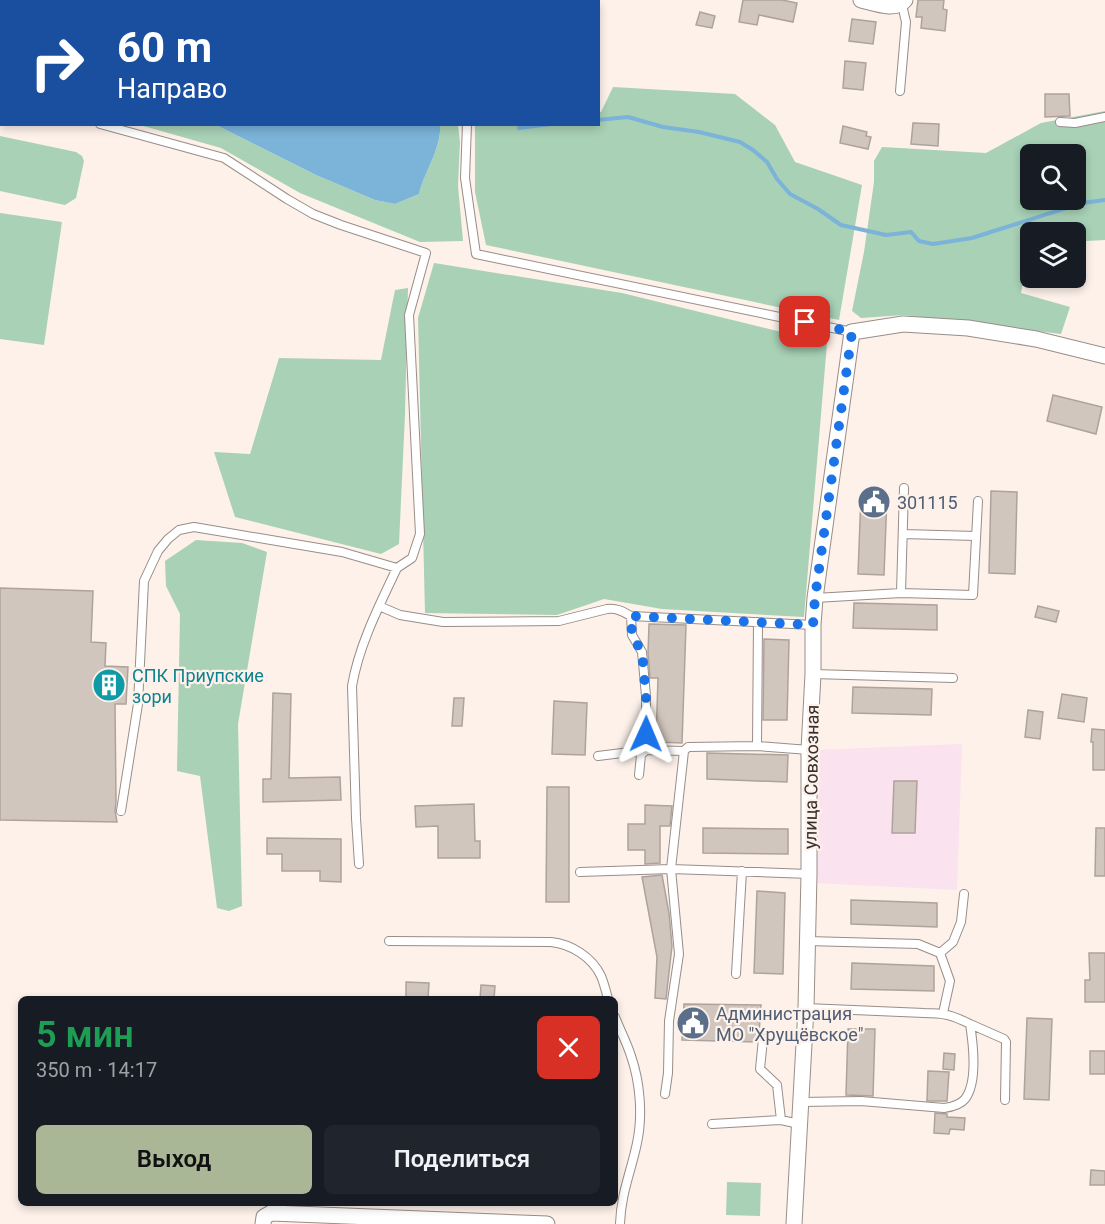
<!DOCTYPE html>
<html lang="ru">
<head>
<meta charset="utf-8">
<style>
	:root { --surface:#171b24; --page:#20242c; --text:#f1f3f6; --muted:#9ea1a6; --accent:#aab797 }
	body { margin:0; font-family:Roboto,sans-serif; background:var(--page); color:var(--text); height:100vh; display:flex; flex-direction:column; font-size:22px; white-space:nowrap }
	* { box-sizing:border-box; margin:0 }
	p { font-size:20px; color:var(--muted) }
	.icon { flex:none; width:33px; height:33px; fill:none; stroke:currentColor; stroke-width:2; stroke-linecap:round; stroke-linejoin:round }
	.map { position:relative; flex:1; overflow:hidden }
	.sheet { position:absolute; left:18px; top:996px; width:600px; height:210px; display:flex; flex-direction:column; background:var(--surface); border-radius:9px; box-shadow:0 3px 9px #0003 }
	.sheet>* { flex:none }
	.banner { position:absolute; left:0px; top:0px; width:600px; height:126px; box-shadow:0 3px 9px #0003; background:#1a4fa0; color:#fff; overflow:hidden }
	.controls { position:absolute; left:1020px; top:144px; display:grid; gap:12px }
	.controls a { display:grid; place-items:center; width:66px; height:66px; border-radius:9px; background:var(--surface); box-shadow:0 3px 9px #0003; font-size:30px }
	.pin { position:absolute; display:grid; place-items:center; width:51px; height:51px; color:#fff; margin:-26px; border-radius:12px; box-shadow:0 3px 9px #0006 }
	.me { position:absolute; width:66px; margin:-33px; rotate:1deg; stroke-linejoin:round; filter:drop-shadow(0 0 4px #0008) }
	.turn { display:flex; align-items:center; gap:21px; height:126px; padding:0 18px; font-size:27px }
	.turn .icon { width:78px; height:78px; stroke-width:2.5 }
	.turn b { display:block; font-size:42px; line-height:51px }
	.round { display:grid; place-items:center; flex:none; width:63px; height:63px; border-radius:9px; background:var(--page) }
	.head { display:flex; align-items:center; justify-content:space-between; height:102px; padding:0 18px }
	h1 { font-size:36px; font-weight:600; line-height:45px; color:#1e9e55 }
	.button { display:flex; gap:12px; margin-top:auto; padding:12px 18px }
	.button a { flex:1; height:69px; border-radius:9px; background:var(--accent); color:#111; font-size:24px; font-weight:600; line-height:69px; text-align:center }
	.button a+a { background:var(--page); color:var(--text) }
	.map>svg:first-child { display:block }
</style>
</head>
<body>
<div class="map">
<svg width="1105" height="1224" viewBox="0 0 1105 1224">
	<rect width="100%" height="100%" fill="#fdf1ea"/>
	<path fill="#fae2ee" d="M962,744L957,890L815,883L817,750Z"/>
	<path fill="#a8d1b6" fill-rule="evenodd" d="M0,0H26L28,1L2,2L1,84L0,83Z
		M613,87L735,94L775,125L795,162L862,185L839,320L486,245L475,192V125L598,124L599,112H601Z
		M1105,111V240L1086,241L1076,239V232H1045L1035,230L1034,232H1030V250L1021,293L1070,307L1061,334L904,315L861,318L852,311L864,252L874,182V161L882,147L986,153L1041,123ZM1030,154H1076V200H1030Z
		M140,125H216L316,175L375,200L395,204L419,194C424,172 442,148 440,125H458L460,142L458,186L463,241L420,242L300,193L221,148Z
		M0,136L76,152L82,156L84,161L76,198L65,205L0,191Z
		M0,213L62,222L44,345L0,339Z
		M434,263L622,293L827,343L804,617L662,609L604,599L557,615L425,613L418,318Z
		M408,288L405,414L399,544L381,554L235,517L214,452L250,454L279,358L381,360L395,290Z
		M196,540L242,543L267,552L238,724L242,906L229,911L217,908L200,776L177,771L180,614L166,586L165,561Z
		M727,1182L761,1183L760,1216L726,1215Z"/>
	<path fill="#7bb3d9" d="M26,0H213L219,1L28,2Z
		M440,124C442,148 424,172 419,194L395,204L375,200L316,175L216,125Z"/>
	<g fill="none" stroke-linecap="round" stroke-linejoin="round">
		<path stroke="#7bb3d9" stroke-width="4" d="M598,120L628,117L663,127L699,132L740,142L753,150L767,162L777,179L790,194L818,209L841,225L886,235L911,232L919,241L933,244L972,238L1082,203L1105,200
			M519,128L551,124"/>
	</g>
	<path fill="#d1c6be" stroke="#aea39c" stroke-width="1.5" d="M743,0H782L797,3L793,22L759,15L757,25L739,22Z
		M918,0H944L943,9L947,10L945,31L921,28L922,17H916Z
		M700,12L715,16L712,28L696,25Z
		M852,19L876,22L873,44L849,41Z
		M845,61L866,63L863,90L843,88Z
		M1045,94H1069L1070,116L1045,117Z
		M913,123L939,124L938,146L911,144Z
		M843,126L867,132L866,136L871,137L868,149L840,143Z
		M1053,395L1102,407L1096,434L1047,421Z
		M991,491L1017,492L1015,574L989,573Z
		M861,495L887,496L884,575L858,574Z
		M0,588L93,591L91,642L106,643L105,666L128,667L126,704H115L116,802L115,811L117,822L0,820Z
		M854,603L937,605V630L853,628Z
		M1038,606L1059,611L1056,622L1035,617Z
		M649,624L686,625L682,743L656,742L658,678H650L648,653Z
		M764,639L789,640L787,720H763Z
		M853,687L932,689L931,715L852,713Z
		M273,693L291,694L289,778L340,777L341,800L263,802V779H271Z
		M1062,694L1087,698L1084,722L1058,718Z
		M454,698H464L462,726H452Z
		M554,701L587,703L585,755L552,754Z
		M1028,710L1043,712L1040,739L1025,737Z
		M1092,729L1105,730V770H1093V742H1091Z
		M707,753L788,755L787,782L707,779Z
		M894,781H917L915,833H892Z
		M547,787H569V902H546Z
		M474,804L475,841H480V858H438V826L416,827L415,806Z
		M645,805L672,806L670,826H660V863L645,864V850H628V824H645Z
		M703,828L788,829V854L703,853Z
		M1096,828H1105V876H1095Z
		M267,838L341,839V882L320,881V871H282V854H267Z
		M662,875L669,913L672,946L666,999L655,998L657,957L642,877Z
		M757,891L785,893L783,974L754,973Z
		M851,900L937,903V927L851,924Z
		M1089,953H1105V1002H1085V980H1090Z
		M852,963L934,966V991L851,989Z
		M406,982L429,983L428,999H406Z
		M481,985L495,986L494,999H480Z
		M684,1004L761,1005L759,1034L757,1042L682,1040Z
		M1027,1018L1052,1019L1049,1100L1024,1099Z
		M848,1029H875L873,1096L846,1095Z
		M1090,1051H1105V1074H1090Z
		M944,1053L955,1054L954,1070L943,1069Z
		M928,1071L949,1072L947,1101H927Z
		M935,1113L947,1114V1117L965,1118L964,1130L950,1129L949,1134L934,1133Z
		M1091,1170L1105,1171V1185H1090Z"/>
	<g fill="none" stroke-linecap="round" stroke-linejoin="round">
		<g stroke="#988e87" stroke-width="10">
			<path id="lane" d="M491,2V0
				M900,91L906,22L902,5
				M0,107H2
				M1060,122L1075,123L1105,117
				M100,124L224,158L287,199L313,214L341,225L426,253L409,315L420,534L412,558L397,568L342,552L194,527L179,530L168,539L158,551L144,581L138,704L121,811
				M467,124L465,178L476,254L852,332
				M903,534L976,536
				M901,593L904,488
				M815,598L901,593L973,595L978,501
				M379,606L400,615L443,622L559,621L607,609C617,608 622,611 631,616
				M813,674L953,678
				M757,746L758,622
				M684,751L688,747L757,746L809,750
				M598,756L646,750
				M639,775L641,755L646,750
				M359,864L356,818L352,686C359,645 379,606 397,568
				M580,872L671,869L809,874
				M389,941L551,942C571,944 592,957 601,976C604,983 606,991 608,999
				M807,941L918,944L940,953L950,981L943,1013
				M940,953L953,942L961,922L964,894
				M736,974L742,871
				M615,1017C620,1030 627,1043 631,1056C640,1082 643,1115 637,1143C631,1172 621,1193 620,1224
				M970,1024L1004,1039L1006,1042L1005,1100
				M763,1039L760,1069L777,1085L781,1120
				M665,1094L668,1073L669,1021L679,954L671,869L684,751L646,750V696L642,652L632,635L631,616L813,625
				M801,1102L861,1101L944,1108C952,1107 960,1105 965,1099C978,1082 973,1043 970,1024C952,1015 944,1013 924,1013L806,1008
				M712,1124L781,1120L799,1124"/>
		</g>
		<g stroke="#988e87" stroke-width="17">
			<path id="street" d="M861,0C874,3 896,12 905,0
				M263,1224L264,1217L271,1213L547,1224
				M794,1224L806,1008L809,874V750L813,674V625L815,598L852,332L903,324L968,328L1036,339L1105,356"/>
		</g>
		<use href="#lane" stroke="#fff" stroke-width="8"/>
		<use href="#street" stroke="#fff" stroke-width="15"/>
	</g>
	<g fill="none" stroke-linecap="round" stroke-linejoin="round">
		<path stroke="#1a73e8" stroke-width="10" stroke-dasharray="0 18" d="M646,734V696L642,652L632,636L631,616L813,625L815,598L852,332L805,322"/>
	</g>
	<defs>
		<g id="civic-disc" transform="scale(1.725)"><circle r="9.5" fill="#5c6f8a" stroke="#fdf1ea"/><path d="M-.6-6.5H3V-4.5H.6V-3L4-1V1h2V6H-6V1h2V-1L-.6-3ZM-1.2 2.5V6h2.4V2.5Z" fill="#fff"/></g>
		<g id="building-disc" transform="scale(1.725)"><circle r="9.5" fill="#0f9aa8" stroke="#fdf1ea"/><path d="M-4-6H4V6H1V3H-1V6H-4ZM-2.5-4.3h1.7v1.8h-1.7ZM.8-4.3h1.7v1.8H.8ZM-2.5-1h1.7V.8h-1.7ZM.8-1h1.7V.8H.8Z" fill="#fff"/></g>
	</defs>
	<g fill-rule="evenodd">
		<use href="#civic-disc" x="874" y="502"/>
		<use href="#building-disc" x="109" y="685"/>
		<use href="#civic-disc" x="693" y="1023"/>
	</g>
	<g text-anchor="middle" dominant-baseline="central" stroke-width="4.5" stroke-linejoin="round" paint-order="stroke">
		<g font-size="18" fill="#4e5e75" stroke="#fdf1ea" text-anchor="start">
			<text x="897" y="502">301115</text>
			<text x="716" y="1013">Администрация<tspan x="716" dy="21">МО "Хрущёвское"</tspan></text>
		</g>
		<g font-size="18" fill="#0d838f" stroke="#fdf1ea" text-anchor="start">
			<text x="132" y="675">СПК Приупские<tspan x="132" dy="21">зори</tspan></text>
		</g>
		<g font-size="18" fill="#34302d" stroke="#fdf1ea">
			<text transform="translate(811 777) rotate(-89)">улица Совхозная</text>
		</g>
	</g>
</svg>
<div class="controls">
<a><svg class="icon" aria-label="search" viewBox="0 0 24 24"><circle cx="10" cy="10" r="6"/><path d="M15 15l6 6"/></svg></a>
<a><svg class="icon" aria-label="layers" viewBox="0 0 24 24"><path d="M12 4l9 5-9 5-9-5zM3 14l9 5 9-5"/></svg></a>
</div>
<div class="pin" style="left:805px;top:322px;background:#d93025"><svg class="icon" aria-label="arrive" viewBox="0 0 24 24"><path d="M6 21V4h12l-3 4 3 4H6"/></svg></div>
<svg class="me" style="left:646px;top:734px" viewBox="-20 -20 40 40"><path d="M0-17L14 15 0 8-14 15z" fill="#1a73e8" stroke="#fff" stroke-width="4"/></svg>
<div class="banner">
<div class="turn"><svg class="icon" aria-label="right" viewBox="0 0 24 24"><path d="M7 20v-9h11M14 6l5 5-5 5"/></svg><div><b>60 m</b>Направо</div></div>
</div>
<section class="sheet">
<div class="head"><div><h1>5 мин</h1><p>350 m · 14:17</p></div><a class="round" style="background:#d93025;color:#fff"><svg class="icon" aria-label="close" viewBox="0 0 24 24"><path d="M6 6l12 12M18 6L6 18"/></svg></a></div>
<div class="button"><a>Выход</a><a>Поделиться</a></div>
</section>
</div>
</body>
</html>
